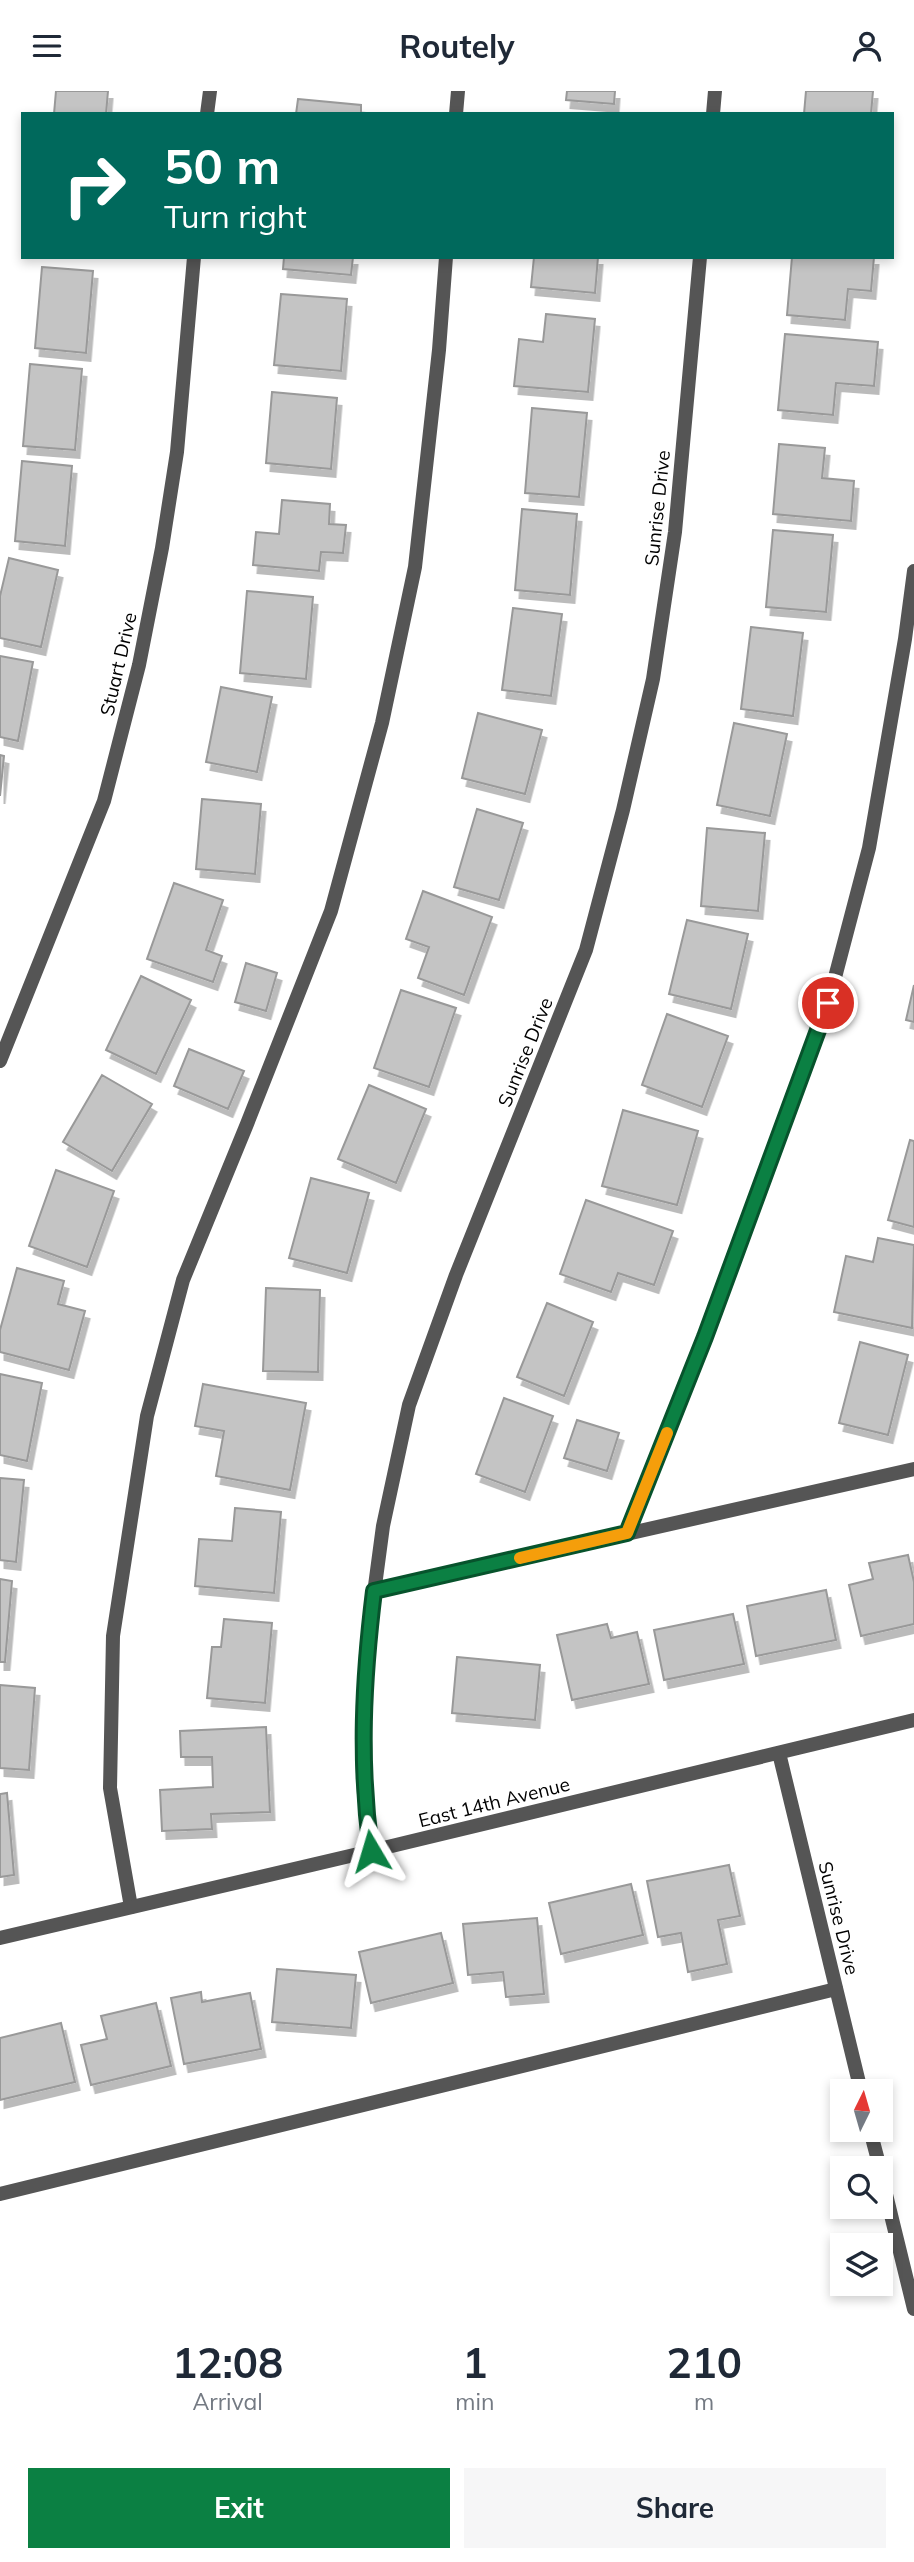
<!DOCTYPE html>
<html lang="en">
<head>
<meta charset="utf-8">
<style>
	:root { --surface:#fff; --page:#f6f6f7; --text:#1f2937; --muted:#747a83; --accent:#0b8043 }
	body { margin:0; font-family:Mulish,sans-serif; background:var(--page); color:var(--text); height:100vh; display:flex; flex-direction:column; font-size:26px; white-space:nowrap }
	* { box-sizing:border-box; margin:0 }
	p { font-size:23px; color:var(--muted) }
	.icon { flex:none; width:38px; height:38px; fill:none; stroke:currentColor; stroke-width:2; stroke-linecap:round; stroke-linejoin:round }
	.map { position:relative; height:2226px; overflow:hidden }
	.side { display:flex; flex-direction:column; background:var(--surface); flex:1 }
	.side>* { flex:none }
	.guide { position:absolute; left:21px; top:21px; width:873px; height:147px; border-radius:0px; box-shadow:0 4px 10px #0003; background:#00695c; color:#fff; overflow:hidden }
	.needle { width:46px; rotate:5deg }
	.buttons { position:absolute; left:830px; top:1988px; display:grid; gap:14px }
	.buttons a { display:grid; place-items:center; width:63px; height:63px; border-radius:0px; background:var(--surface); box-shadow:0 4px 10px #0003; font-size:35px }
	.pin { position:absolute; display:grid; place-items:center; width:60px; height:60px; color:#fff; margin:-30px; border:4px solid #fff; border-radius:50%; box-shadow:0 2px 7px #0007 }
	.me { position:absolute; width:77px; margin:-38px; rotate:353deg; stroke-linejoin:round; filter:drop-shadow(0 0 5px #0008) }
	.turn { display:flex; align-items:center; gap:24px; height:147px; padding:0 28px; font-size:32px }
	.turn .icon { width:91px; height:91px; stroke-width:2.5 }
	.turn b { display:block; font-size:49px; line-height:60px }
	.eta { display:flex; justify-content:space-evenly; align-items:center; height:119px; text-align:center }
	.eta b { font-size:42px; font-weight:700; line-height:49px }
	.primary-button { display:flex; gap:14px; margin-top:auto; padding:14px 28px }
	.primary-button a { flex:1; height:80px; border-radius:0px; background:var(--accent); color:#fff; font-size:28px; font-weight:700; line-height:80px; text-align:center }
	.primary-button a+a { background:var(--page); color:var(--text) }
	header { display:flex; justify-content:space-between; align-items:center; height:91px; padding:0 28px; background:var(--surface); font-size:32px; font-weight:700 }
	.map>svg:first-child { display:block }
</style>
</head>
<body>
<header><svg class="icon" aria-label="menu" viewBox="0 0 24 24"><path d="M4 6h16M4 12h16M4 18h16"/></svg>Routely<svg class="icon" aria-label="person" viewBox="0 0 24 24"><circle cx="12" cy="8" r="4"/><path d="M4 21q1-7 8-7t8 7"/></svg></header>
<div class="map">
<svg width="914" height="2226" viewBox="0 0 914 2226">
	<defs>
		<filter id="shadow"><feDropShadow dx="4.5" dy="8" stdDeviation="0" flood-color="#0004"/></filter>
	</defs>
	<rect width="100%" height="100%" fill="#fff"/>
	<path fill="#c4c4c4" stroke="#999" stroke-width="2" filter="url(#shadow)" d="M56,0H108L106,23H54Z
		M567,0H615L614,13L566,9Z
		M806,0H873L871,23H804Z
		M298,8L361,14V23H296Z
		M284,166H353L351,184L283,178Z
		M534,166H598L595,202L531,196Z
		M792,166H874L871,200L848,198L845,229L787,224Z
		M42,176L93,180L86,262L35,257Z
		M281,203L347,208L341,280L274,274Z
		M546,223L595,228L588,301L514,295L519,248L543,251Z
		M785,243L878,251L874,295L836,292L833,324L778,319Z
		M30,273L82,278L75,359L23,355Z
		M272,301L337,307L331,378L266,372Z
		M532,317L587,322L579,406L525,402Z
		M779,353L825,357L822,387L854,390L851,430L773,423Z
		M22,370L72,375L65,455L15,450Z
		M282,409L330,413L329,433L346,434L343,462L321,461L319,480L253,474L256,441L279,443Z
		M522,418L577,423L570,504L515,499Z
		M773,439L833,444L826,521L766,516Z
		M9,467L58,479L41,556L0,547V505Z
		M247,500L313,506L306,588L240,582Z
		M513,517L562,523L551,605L502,599Z
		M751,536L803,542L793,625L741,618Z
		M0,565L33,571L18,650L0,646Z
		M221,596L272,606L257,681L206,671Z
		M478,622L542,639L525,703L462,687Z
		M734,632L787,643L770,725L717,714Z
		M0,664L4,665L0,705Z
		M202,708L261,713L255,783L196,778Z
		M477,718L523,732L499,809L454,796Z
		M707,737L765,742L758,820L701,815Z
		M174,792L223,809L206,859L222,865L213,891L147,868Z
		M423,800L492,826L464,904L418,887L429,856L406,848Z
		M687,829L748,843L731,918L669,903Z
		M246,872L277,882L266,920L235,911Z
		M141,885L191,909L156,983L106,959Z
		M914,894V931L906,929Z
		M401,899L456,917L429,996L374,977Z
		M667,923L728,945L702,1016L642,994Z
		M189,958L244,980L228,1018L174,995Z
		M102,984L152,1013L112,1080L63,1051Z
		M369,994L426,1018L396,1092L338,1068Z
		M623,1019L698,1040L677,1114L602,1095Z
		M910,1049L914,1050V1136L888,1129Z
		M56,1079L114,1100L87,1176L29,1155Z
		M311,1087L369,1102L347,1182L289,1167Z
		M586,1109L673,1140L654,1194L618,1182L611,1201L560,1183Z
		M878,1147L914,1154L912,1237L834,1221L846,1165L873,1171Z
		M17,1177L64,1190L58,1213L85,1220L69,1279L0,1261V1239Z
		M266,1197L320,1199L318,1281L263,1280Z
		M547,1212L593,1231L564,1305L517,1286Z
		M860,1251L908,1264L888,1344L839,1332Z
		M0,1283L42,1292L27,1370L0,1364Z
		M203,1293L306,1312L290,1399L216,1385L224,1340L195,1335Z
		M504,1307L553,1325L525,1401L476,1383Z
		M577,1329L619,1342L607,1380L564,1367Z
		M0,1387L24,1389L16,1471L0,1469Z
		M235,1417L281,1421L274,1502L195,1495L199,1448L232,1450Z
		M908,1464L914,1491V1533L861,1545L849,1494L873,1488L869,1472Z
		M0,1488L12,1490L5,1571H0Z
		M826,1499L836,1549L756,1565L747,1515Z
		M733,1523L744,1573L664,1589L654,1539Z
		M224,1528L272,1532L265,1612L207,1607L212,1556H221Z
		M607,1533L611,1547L637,1541L649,1593L572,1609L557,1544Z
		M457,1566L540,1574L535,1629L452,1622Z
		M0,1594L35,1597L29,1679L0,1677Z
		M266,1636L270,1721L211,1723L212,1738L162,1740L160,1699L213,1696L212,1666H181L180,1640Z
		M7,1702L14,1784L0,1786V1703Z
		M729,1774L740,1825L718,1829L727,1873L688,1881L681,1842L658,1846L647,1790Z
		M631,1793L643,1844L561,1863L549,1812Z
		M537,1827L544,1903L506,1906L503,1881L468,1884L463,1833Z
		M441,1842L453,1892L371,1912L359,1861Z
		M277,1878L356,1884L351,1937L272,1931Z
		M201,1901L202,1911L250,1902L261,1958L184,1973L171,1907Z
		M156,1912L171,1975L91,1994L81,1954L107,1948L101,1925Z
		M61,1932L75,1991L0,2009V1947Z"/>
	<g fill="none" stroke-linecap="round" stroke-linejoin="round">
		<path stroke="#555" stroke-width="14" d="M456,23L458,0
			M627,1442L705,1246L828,913L869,757L905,548L914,480
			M374,1500L914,1378
			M131,1816L110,1697L113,1545L147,1325L183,1189L247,1033L331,820L382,632L415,476L439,259L446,166
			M0,2103L836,1898"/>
		<path stroke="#555" stroke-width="14" d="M207,23L210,0
			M713,23L715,0
			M0,970L104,710L139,574L162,457L177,361L194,166
			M371,1760L364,1704L362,1662L366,1562L383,1435L409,1314L456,1184L586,859L623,719L653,588L675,441L700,166"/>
		<path stroke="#555" stroke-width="14" d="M779,1662L861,2000
			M0,1847L371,1760L914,1629
			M870,2039L880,2077
			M880,2079L914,2218"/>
	</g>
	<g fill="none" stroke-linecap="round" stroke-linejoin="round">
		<g stroke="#07532c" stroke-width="18">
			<path id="route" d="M371,1760C359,1670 363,1590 374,1500L627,1442L705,1246L828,912"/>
		</g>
		<use href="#route" stroke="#0b8043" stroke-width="12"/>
		<path stroke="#f59e0b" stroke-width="12" d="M520,1467L627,1442L667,1342"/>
	</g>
	<g text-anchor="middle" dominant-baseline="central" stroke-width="5" stroke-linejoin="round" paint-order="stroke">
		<g font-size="19" fill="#000" stroke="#fff">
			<text transform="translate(657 417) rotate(-84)">Sunrise Drive</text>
			<text transform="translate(118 573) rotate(-77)">Stuart Drive</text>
			<text transform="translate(525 961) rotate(-68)">Sunrise Drive</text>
			<text transform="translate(494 1711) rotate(-14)">East 14th Avenue</text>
			<text transform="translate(839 1827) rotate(76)">Sunrise Drive</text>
		</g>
	</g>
</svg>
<div class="buttons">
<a><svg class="needle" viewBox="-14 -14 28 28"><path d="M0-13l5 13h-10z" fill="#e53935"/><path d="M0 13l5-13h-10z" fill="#747a83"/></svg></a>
<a><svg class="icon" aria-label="search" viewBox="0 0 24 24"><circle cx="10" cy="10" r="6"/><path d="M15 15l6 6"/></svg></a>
<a><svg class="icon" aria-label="layers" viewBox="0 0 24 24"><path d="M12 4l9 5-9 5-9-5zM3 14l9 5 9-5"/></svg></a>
</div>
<div class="pin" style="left:828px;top:912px;background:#d93025"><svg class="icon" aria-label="arrive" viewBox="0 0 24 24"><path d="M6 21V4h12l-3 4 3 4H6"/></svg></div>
<svg class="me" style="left:371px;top:1760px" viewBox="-20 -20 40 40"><path d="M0-17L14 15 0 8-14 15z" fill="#0b8043" stroke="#fff" stroke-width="4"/></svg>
<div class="guide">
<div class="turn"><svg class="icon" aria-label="right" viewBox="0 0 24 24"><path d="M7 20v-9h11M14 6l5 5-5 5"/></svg><div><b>50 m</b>Turn right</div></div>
</div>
</div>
<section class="side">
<div class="eta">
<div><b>12:08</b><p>Arrival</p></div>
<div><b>1</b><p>min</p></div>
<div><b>210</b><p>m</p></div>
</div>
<div class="primary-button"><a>Exit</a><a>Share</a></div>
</section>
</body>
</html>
